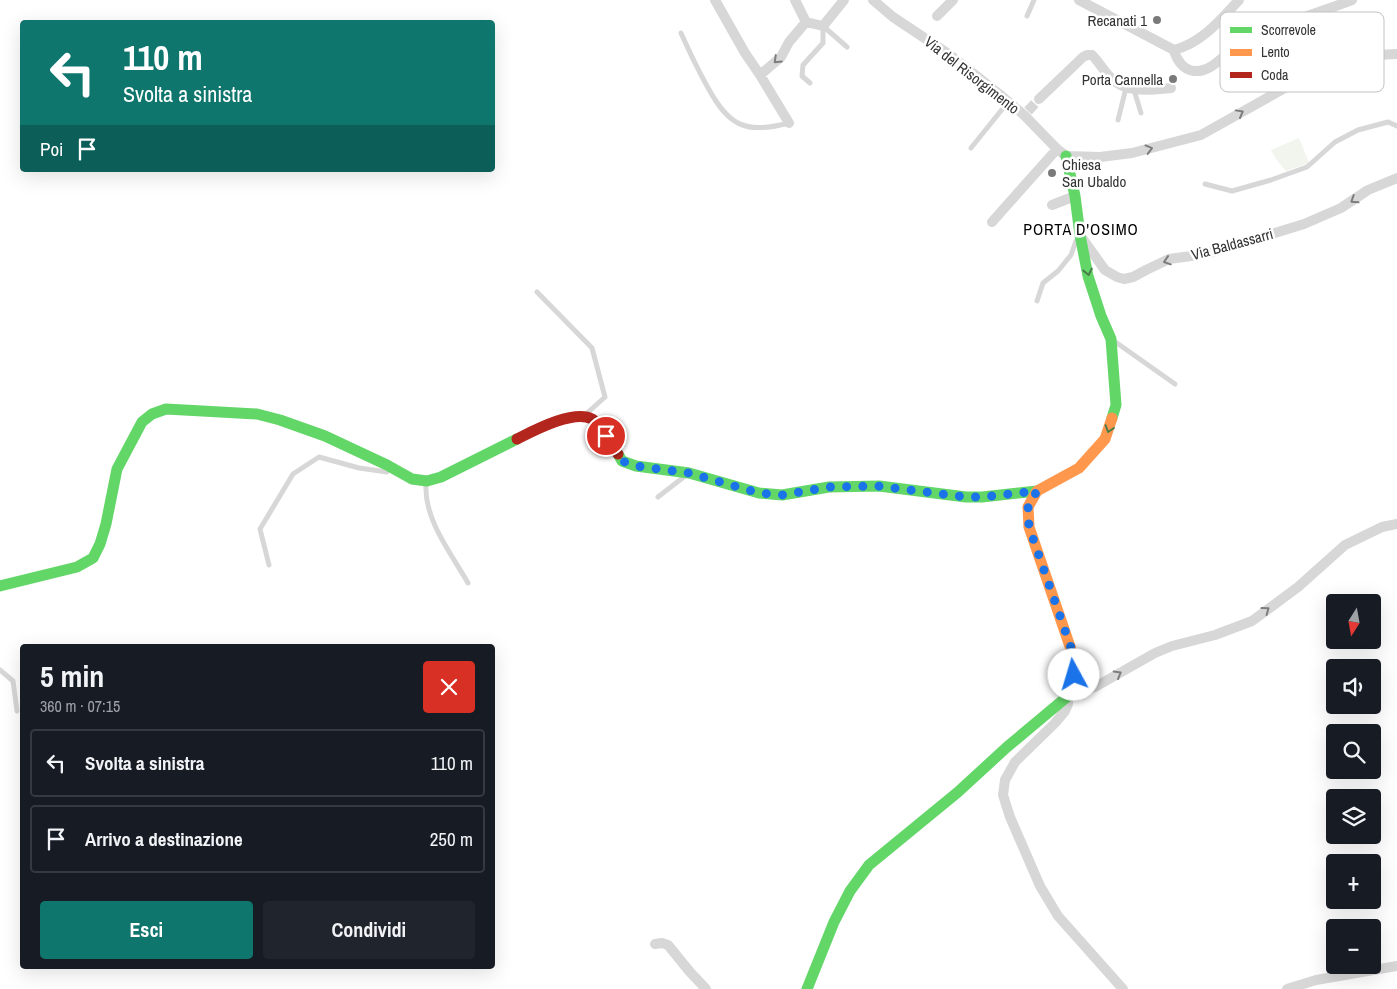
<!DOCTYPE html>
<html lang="it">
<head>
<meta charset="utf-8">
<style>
	:root { --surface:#171b24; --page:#20242c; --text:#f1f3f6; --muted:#9ea1a6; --line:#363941; --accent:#0f766e }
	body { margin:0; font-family:"Archivo Narrow",sans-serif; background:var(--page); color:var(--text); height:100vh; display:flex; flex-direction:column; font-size:19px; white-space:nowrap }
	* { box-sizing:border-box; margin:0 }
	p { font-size:16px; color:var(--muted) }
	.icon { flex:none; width:28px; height:28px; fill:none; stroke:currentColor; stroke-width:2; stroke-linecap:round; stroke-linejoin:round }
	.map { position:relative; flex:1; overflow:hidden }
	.drawer { position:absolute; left:20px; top:644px; width:475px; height:325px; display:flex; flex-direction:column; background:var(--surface); border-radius:5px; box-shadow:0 5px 20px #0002 }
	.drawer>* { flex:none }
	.top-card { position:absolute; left:20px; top:20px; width:475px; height:152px; border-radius:5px; box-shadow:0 5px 20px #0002; background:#0f766e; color:#fff; overflow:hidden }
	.needle { width:32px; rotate:191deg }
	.controls { position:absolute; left:1326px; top:594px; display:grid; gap:10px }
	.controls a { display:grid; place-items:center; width:55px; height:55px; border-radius:5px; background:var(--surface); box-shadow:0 5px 20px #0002; font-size:25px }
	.pin { position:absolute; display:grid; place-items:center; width:42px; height:42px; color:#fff; margin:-21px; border:2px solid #fff; border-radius:50%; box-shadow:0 1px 5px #0007 }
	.me { position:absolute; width:55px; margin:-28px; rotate:354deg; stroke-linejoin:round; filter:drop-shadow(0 0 4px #0008) }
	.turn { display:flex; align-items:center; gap:18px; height:105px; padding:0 20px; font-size:22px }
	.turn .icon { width:65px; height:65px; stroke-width:2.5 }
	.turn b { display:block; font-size:35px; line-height:42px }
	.then { display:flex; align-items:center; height:48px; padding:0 20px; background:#0003; gap:10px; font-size:19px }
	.round { display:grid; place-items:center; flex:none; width:52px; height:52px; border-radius:5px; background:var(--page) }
	.overview { display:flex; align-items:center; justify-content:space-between; height:85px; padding:0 20px }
	h1 { font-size:30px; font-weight:700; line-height:38px }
	.cta { display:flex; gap:10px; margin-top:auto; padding:10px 20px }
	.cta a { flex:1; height:58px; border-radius:5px; background:var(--accent); color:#fff; font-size:20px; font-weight:700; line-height:58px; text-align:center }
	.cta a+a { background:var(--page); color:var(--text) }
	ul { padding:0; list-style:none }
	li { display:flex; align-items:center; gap:15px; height:68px; margin:0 10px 8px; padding:0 10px; border:2px solid var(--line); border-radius:5px }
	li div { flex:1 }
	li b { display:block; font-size:19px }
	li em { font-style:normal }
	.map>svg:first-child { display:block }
</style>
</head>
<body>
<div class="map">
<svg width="1397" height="989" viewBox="0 0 1397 989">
	<rect width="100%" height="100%" fill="#fff"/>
	<path fill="#f1f5ed" d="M1299,138L1309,163L1286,171L1276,159L1271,150Z"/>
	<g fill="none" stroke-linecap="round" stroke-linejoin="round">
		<path stroke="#d6d6d6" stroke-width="10" stroke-dasharray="10 5" stroke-linecap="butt" d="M1028,111L1039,99"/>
		<path stroke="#d7d7d7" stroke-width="5" d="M1027,16L1034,0
			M681,33C689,51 697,68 707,86C728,125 744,135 789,123
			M810,83L802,76L803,65L823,43V26L847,47
			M1134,90L1141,113
			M1118,120L1126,88
			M971,148L1008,102
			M1205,184L1232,191L1271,180L1307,167L1335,142L1358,130L1388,122L1397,126
			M537,292L592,348L605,397L586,414
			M1037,301L1043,283L1058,271L1071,255L1076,241
			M1114,341L1175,384
			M426,484C424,520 451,553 468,583
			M658,497L685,476
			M269,565L260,529L293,474L319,457L359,468L387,472
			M0,670L13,681L17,711"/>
		<path stroke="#d7d7d7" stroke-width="10" d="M715,0L745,53L760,75L781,57L789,42L806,22
			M795,0L806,22
			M873,0L893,17L950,55L1004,98L1024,115L1057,149L1066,156L1100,157L1132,153L1201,135L1310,74L1376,55L1397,54
			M1079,0L1174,50
			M937,16L953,0
			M806,22L823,26L844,0
			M1174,50C1176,59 1183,70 1194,71C1213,73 1227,50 1243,42C1277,24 1316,14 1352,0
			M1174,50C1202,43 1220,20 1239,0
			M760,75L789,123
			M1039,99L1083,57L1087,55H1092C1099,62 1103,70 1110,77C1126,94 1150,90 1171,88
			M1052,205L1075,196
			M992,222L1057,149
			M1082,238L1105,270L1117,277L1124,279L1133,277L1146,270L1169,259L1206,254L1304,224L1341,208L1368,190L1397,178
			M1073,687L1087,689L1095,687L1155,653L1172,646L1215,635L1252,621L1298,587L1345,545L1382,527L1397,524
			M1068,696V704L1065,711L1055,723L1015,762L1005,780L1003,795L1010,817L1040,886L1058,916L1123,989
			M655,944L662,943L668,945L690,972L706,989
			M1287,989L1316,980L1397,966"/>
		<path stroke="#63d668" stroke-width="11" d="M1066,156L1075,196L1080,235L1088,276L1101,316L1111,339L1116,405L1112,418
			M618,454L622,461L636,466L689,473L759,493L782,495L829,487L879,486L966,497H982L1037,491
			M0,586L77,567L93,558L100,544L106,524L117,469L142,422L152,414L166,409L257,414L280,420L325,436L387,465L412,479L427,481L441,477L517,439
			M807,989L834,922L850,891L869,865L958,792L1007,747L1068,696L1073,687L1076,664"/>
		<path stroke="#ff974d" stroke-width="11" d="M1076,664L1029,527L1028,507L1037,491L1079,468L1105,439L1112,418"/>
		<path stroke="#b3261e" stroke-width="11" d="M517,439C533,431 574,409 592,419C603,426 610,443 618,454"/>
	</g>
	<defs><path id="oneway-chevron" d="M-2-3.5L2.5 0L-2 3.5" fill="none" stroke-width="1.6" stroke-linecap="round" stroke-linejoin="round" transform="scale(1.25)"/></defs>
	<g stroke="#7d7d7d">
		<use href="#oneway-chevron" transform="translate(777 60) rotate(136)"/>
		<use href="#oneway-chevron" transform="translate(1240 113) rotate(-29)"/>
		<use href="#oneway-chevron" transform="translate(1149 149) rotate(-15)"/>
		<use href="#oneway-chevron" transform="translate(1354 200) rotate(147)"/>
		<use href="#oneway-chevron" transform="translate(1167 261) rotate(162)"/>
		<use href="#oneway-chevron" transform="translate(1266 610) rotate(-36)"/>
		<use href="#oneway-chevron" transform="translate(1118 674) rotate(-30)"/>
	</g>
	<g stroke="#497c4b">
		<use href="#oneway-chevron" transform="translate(1088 272) rotate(78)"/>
		<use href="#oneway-chevron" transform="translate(1109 429) rotate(108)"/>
	</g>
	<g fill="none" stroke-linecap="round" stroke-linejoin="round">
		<path stroke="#1a73e8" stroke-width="9" stroke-dasharray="0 16.2" d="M606,436L622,461L636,466L689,473L759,493L782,495L829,487L878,486L966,497H982L1037,491L1028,506L1029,527L1076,662L1074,675"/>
	</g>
	<g fill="#7a7a7a" stroke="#fff" stroke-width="2">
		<circle cx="1157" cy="20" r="5"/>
		<circle cx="1173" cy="79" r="5"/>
		<circle cx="1052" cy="173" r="5"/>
	</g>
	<g text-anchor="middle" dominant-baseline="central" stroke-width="5" stroke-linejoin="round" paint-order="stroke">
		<g font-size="15" fill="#333" stroke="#fff" text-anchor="end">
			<text x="1147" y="20">Recanati 1</text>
			<text x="1163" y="79">Porta Cannella</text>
			<text x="1062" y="164" text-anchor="start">Chiesa<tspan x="1062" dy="17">San Ubaldo</tspan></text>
		</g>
		<g font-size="15" fill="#333" stroke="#fff">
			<text transform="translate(972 75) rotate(38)">Via del Risorgimento</text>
			<text transform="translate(1232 244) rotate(-15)">Via Baldassarri</text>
		</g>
		<g font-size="16" letter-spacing="1" fill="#000" stroke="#fff">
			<text x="1081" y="229">PORTA D'OSIMO</text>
		</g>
	</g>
	<rect x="1220" y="12" width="164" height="80" rx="8" fill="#fff" stroke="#c2c2c2" stroke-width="1"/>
	<rect x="1230" y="27" width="22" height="6" fill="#63d668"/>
	<rect x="1230" y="49" width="22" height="7" fill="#ff974d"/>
	<rect x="1230" y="72" width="22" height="6" fill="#b3261e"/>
	<g font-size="14" fill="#333">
		<text x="1261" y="35">Scorrevole</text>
		<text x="1261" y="57">Lento</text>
		<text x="1261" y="80">Coda</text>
	</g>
</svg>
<div class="controls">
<a><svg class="needle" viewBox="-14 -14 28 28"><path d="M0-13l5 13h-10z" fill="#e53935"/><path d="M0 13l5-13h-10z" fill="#9ea1a6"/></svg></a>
<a><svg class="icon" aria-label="sound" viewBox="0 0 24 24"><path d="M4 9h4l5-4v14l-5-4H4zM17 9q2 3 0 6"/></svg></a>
<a><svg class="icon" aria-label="search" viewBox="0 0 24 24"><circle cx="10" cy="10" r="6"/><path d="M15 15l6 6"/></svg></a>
<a><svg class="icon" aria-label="layers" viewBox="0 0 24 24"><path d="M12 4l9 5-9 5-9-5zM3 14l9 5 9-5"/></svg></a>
<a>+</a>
<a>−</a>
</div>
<div class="pin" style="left:606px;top:436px;background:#d93025"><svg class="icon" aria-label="arrive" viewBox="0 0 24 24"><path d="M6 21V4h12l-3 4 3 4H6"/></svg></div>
<svg class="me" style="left:1074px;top:675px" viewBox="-20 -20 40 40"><circle r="19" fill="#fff"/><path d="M0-13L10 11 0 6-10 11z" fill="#1a73e8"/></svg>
<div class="top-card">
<div class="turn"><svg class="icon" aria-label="left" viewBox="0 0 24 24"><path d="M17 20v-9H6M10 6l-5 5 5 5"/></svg><div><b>110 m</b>Svolta a sinistra</div></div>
<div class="then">Poi<svg class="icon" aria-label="arrive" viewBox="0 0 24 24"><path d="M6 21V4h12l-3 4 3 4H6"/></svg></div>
</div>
<section class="drawer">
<div class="overview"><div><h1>5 min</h1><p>360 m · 07:15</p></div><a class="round" style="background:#d93025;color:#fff"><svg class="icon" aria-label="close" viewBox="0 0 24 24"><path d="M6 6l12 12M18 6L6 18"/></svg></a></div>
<ul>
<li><svg class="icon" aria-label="left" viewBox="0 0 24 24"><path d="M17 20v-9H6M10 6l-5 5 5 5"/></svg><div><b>Svolta a sinistra</b></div><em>110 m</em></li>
<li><svg class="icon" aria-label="arrive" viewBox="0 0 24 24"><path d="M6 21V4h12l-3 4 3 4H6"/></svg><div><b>Arrivo a destinazione</b></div><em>250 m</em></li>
</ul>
<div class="cta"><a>Esci</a><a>Condividi</a></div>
</section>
</div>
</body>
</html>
